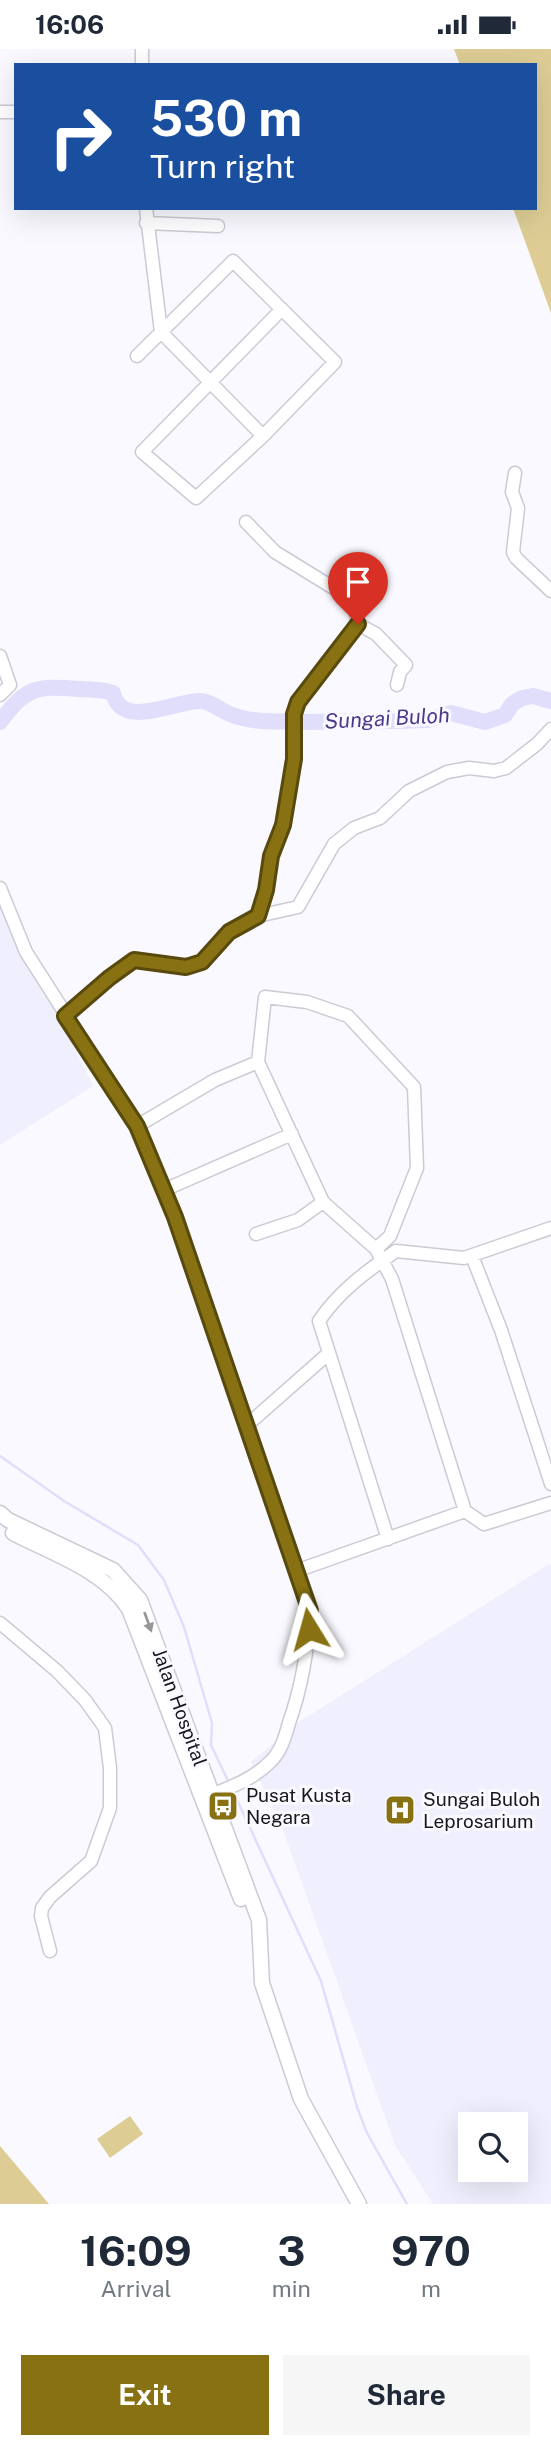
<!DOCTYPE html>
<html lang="en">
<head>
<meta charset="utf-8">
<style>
	:root { --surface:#fff; --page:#f6f6f7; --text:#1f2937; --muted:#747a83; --accent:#877112 }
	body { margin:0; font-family:"Public Sans",sans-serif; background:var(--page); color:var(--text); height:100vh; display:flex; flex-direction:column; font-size:26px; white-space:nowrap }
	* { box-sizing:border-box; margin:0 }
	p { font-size:23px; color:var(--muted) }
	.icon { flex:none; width:38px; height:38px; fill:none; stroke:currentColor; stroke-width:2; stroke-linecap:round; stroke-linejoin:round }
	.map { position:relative; height:2155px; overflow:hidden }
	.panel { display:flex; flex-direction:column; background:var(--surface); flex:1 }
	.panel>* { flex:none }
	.top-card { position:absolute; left:14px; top:14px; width:523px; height:147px; border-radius:0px; box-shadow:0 7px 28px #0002; background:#1a4fa0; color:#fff; overflow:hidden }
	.tools { position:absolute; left:458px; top:2063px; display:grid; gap:14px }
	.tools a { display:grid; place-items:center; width:70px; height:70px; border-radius:0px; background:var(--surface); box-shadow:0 7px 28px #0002; font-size:35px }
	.pin { position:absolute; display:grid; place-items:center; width:60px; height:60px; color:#fff; margin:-72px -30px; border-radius:50% 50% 50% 0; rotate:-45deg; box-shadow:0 0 7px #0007 }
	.pin .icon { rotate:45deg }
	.me { position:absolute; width:77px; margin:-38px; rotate:352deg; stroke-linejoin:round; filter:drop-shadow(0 0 5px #0008) }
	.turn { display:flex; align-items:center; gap:24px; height:147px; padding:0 21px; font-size:32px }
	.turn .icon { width:91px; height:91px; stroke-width:2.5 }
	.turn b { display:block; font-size:49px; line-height:60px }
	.eta { display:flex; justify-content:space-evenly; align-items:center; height:119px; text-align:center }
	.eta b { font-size:42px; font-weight:700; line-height:49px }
	.action { display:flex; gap:14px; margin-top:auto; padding:14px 21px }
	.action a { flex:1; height:80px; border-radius:0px; background:var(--accent); color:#fff; font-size:28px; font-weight:700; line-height:80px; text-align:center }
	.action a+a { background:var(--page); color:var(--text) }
	.status { display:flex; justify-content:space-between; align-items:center; height:49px; padding:0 35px; background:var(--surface); direction:ltr }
	.status svg { height:19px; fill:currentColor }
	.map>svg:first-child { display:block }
</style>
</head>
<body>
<div class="status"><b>16:06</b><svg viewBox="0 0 49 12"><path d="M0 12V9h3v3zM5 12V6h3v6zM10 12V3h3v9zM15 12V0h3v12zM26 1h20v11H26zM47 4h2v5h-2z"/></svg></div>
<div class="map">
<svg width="551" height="2155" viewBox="0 0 551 2155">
	<rect width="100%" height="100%" fill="#f9f9ff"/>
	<path fill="#f0effd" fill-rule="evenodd" d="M0,845L93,1037L0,1096Z
		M549,1515L551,1516V2155H433L395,2096L282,1778L251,1713L299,1673ZM471,2076H516V2121H471Z"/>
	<path fill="#ddcd95" d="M454,0H551V264L513,159H536V16H460Z
		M130,2067L143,2085L110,2109L97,2090Z
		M0,2097L49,2155H0Z"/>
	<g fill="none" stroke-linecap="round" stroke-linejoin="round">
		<path stroke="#e1defc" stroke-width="2.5" d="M0,1407L64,1452L138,1496L164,1531L184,1578L212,1674L211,1696L229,1734
			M232,1740L321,1932L357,2058L367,2084L407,2155"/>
		<path stroke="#e1defc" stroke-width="16" d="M0,673C27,637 36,637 80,640C91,641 102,640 113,644C122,682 176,651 201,652C213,653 219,661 230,665C248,673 271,673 290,672
			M299,673L397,672L427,671L451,664L485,673L505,666L512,655L522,649L533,647L551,652"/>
		<g stroke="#cccbd5" stroke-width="15">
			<path id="minor" d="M142,0V16
				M0,63H16
				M146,159L161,283L263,387
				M146,174L218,177
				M137,307L233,212L335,313L263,387L196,449L142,403L282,260
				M515,424L512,443L518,459L513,503L516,509L551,542
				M246,473L275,503L353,551L358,575L298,653L294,665V710L283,776L271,807L266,841L258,867
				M358,575L376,585L406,616L400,623L397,636
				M0,607L10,636L0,646
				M0,839L26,903L137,1077L175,1169L310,1562C308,1601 302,1637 289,1674C285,1688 281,1703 270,1713C251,1732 228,1739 204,1749
				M65,967L109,929L134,911L186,917L202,913L229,883L258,867L298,858L334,795L354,779L380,769L409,742L447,723L469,719L494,722L506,719L537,695L551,680
				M137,1077L215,1031L258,1013
				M164,1141L292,1085
				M256,1185L298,1171L323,1153
				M376,1200L390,1187L417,1119L414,1038L348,967L307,953L265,948L258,1013L323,1153L376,1200L392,1230L465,1462
				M472,1207L501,1281L551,1435
				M246,1377L329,1304
				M388,1490L319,1272C339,1242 367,1222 396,1202L464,1209L551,1179
				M296,1522L465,1462L484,1475L551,1454
				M0,1574L57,1622L85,1651L105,1679L110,1719V1759L91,1812L50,1848L42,1859L41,1867L50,1902"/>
		</g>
		<g stroke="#cccbd5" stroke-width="17">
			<path id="major" d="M0,1464L8,1471L113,1521L140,1551L259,1871L262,1934L301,2050L359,2155
				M13,1484C53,1505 104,1521 129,1560L241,1850"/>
		</g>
		<use href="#minor" stroke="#fff" stroke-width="12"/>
		<use href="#major" stroke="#fff" stroke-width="14"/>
	</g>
	<defs><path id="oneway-solid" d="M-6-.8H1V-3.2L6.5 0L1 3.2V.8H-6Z" transform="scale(1.75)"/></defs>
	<use fill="#979798" href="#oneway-solid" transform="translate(148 1573) rotate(70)"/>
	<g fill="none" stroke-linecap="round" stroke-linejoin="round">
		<g stroke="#58490c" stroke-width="18">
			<path id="route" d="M309,1580L310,1562L175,1168L137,1077L65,967L109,929L134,911L186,918L202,913L229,883L258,867L266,841L271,807L283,776L294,710V665L298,653L358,575"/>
		</g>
		<use href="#route" stroke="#877112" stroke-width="12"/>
	</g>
	<defs>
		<g id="bus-square" transform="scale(1.575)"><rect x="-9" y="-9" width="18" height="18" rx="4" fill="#877112" stroke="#f9f9ff"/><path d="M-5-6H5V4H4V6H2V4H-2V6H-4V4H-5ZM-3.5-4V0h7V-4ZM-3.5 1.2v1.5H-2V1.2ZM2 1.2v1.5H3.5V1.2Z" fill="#fff"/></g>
		<g id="hospital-square" transform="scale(1.575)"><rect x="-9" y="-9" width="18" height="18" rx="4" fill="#877112" stroke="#f9f9ff"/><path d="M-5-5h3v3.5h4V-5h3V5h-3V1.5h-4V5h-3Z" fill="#fff"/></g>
	</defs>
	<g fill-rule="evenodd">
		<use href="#bus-square" x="223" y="1757"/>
		<use href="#hospital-square" x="400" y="1761"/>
	</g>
	<g text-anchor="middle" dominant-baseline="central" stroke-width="6" stroke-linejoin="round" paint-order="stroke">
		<g font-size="19" fill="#18181b" stroke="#f9f9ff">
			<text transform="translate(180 1658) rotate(70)">Jalan Hospital</text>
		</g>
		<g font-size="19" fill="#18181b" stroke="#f9f9ff" text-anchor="start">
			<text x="246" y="1746">Pusat Kusta<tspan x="246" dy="22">Negara</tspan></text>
			<text x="423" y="1750">Sungai Buloh<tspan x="423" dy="22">Leprosarium</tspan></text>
		</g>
		<g font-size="21" font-style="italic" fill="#4c388c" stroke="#f9f9ff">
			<text transform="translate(387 669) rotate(-3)">Sungai Buloh</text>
		</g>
	</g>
</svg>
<div class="tools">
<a><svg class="icon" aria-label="search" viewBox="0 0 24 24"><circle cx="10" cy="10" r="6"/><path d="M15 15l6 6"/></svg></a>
</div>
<div class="pin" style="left:358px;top:575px;background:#d93025"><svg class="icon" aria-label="arrive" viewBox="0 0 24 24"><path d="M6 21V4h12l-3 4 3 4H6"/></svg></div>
<svg class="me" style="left:309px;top:1580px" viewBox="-20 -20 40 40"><path d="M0-17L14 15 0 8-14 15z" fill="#877112" stroke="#fff" stroke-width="4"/></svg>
<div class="top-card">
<div class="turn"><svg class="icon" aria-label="right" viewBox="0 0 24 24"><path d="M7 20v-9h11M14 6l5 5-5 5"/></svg><div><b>530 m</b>Turn right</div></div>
</div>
</div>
<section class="panel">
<div class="eta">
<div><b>16:09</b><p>Arrival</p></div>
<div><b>3</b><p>min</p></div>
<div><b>970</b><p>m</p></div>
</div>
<div class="action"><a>Exit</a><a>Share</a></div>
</section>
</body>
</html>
